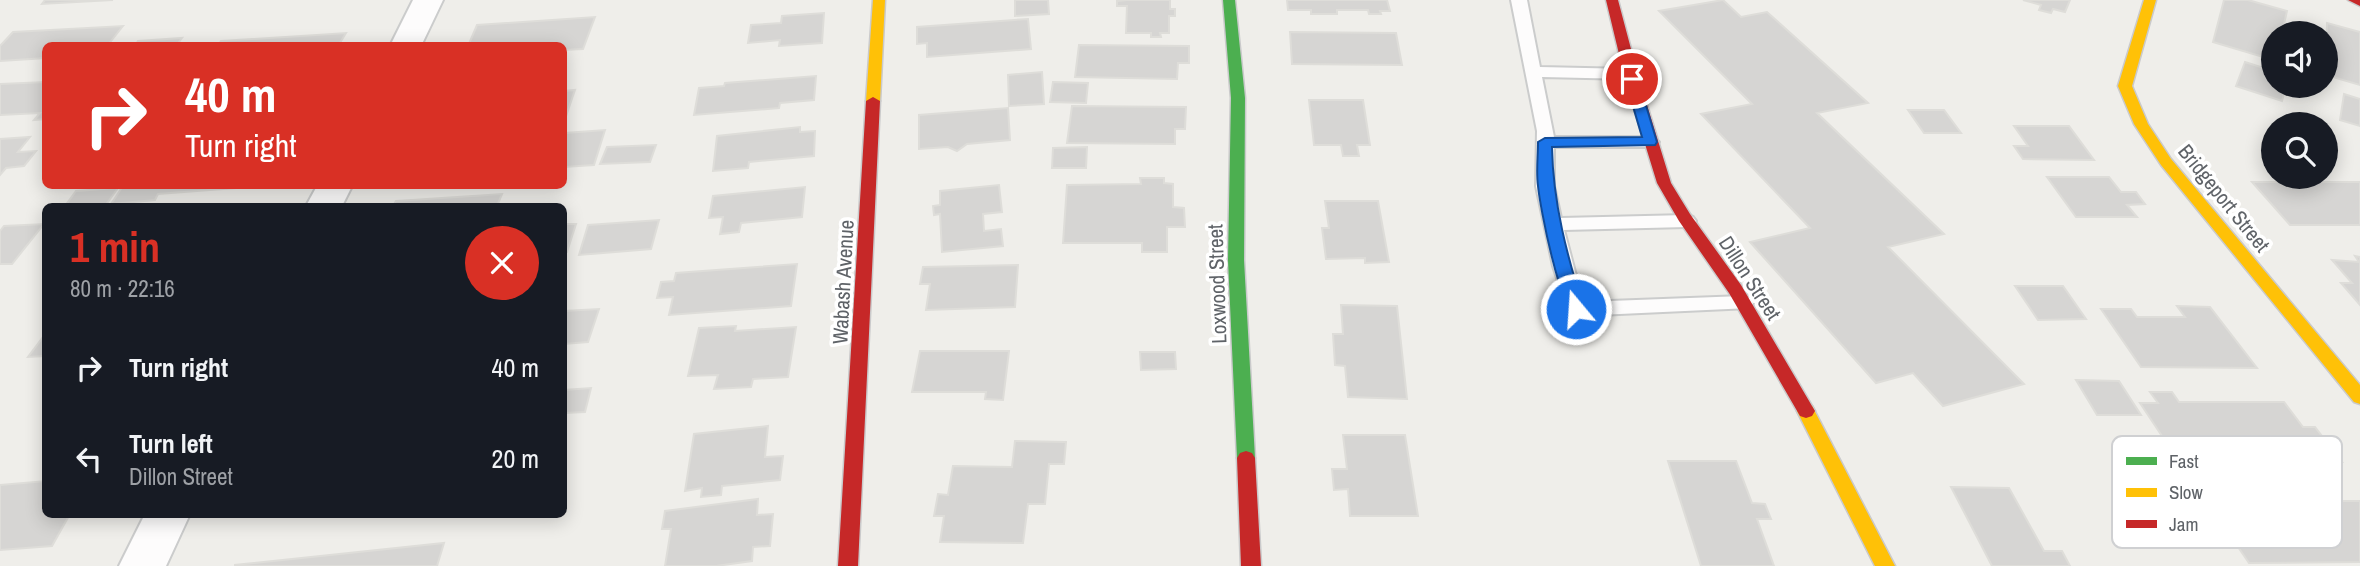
<!DOCTYPE html>
<html lang="en">
<head>
<meta charset="utf-8">
<style>
	:root { --surface:#171b24; --page:#20242c; --text:#f1f3f6; --muted:#9ea1a6; --accent:#d93025 }
	body { margin:0; font-family:"Archivo Narrow",sans-serif; background:var(--page); color:var(--text); height:100vh; display:flex; flex-direction:column; font-size:26px; white-space:nowrap }
	* { box-sizing:border-box; margin:0 }
	p { font-size:23px; color:var(--muted) }
	.icon { flex:none; width:38px; height:38px; fill:none; stroke:currentColor; stroke-width:2; stroke-linecap:round; stroke-linejoin:round }
	.map { position:relative; flex:1; overflow:hidden }
	.sheet { position:absolute; left:42px; top:203px; width:525px; height:315px; display:flex; flex-direction:column; background:var(--surface); border-radius:10px; box-shadow:0 4px 18px #0003 }
	.sheet>* { flex:none }
	.top-card { position:absolute; left:42px; top:42px; width:525px; height:147px; border-radius:10px; box-shadow:0 4px 18px #0003; background:#d93025; color:#fff; overflow:hidden }
	.tools { position:absolute; left:2261px; top:21px; display:grid; gap:14px }
	.tools a { display:grid; place-items:center; width:77px; height:77px; border-radius:50%; background:var(--surface); box-shadow:0 4px 18px #0003; font-size:35px }
	.pin { position:absolute; display:grid; place-items:center; width:60px; height:60px; color:#fff; margin:-30px; border:4px solid #fff; border-radius:50%; box-shadow:0 2px 7px #0007 }
	.me { position:absolute; width:77px; margin:-38px; rotate:342deg; stroke-linejoin:round; filter:drop-shadow(0 0 5px #0008) }
	.turn { display:flex; align-items:center; gap:24px; height:147px; padding:0 28px; font-size:32px }
	.turn .icon { width:91px; height:91px; stroke-width:2.5 }
	.turn b { display:block; font-size:49px; line-height:60px }
	.round { display:grid; place-items:center; flex:none; width:74px; height:74px; border-radius:37px; background:var(--page) }
	.overview { display:flex; align-items:center; justify-content:space-between; height:119px; padding:0 28px }
	h1 { font-size:42px; font-weight:700; line-height:52px; color:var(--accent) }
	ul { padding:0; list-style:none }
	li { display:flex; align-items:center; gap:21px; height:91px; padding:0 28px }
	li div { flex:1 }
	li b { display:block; font-size:26px }
	li em { font-style:normal }
	.map>svg:first-child { display:block }
</style>
</head>
<body>
<div class="map">
<svg width="2360" height="566" viewBox="0 0 2360 566">
	<rect width="100%" height="100%" fill="#efeeea"/>
	<path fill="#d6d5d3" stroke="#deddd9" stroke-width="2" d="M45,0H113L42,4Z
		M1015,0H1048L1049,14L1015,16Z
		M1127,0H1170V9H1175V16H1169V33H1160L1161,37H1151V33H1126L1127,6H1117V1Z
		M1287,0H1387L1390,11H1380L1381,14H1369L1368,10H1337V14H1311V10H1288Z
		M1723,0L1741,17L1767,12L1868,103L1817,113L1944,234L1888,247L2024,384L1943,406L1913,373L1876,383L1750,242L1810,228L1701,114L1752,104L1659,11Z
		M2023,0H2070L2065,12L2053,9L2051,13L2039,10L2041,5Z
		M2224,0H2248L2287,11L2282,33H2273V60L2213,42Z
		M824,13L822,43L779,46L780,40L748,43L751,25L781,23L782,16Z
		M595,17L583,49L564,50V46H468L477,25Z
		M1028,19L1031,49L927,57V43L917,44V27Z
		M2327,23L2360,32V85L2326,75Z
		M123,26L107,46H46V58L0,61V46L13,32Z
		M1290,32L1396,33L1402,65L1292,64Z
		M346,33L338,46H218L221,41Z
		M182,38L176,46H135L138,41Z
		M1079,45L1189,46V63H1178L1177,79L1075,77Z
		M2245,62L2273,71V86H2286L2282,101L2236,86Z
		M1042,72L1044,104L1009,106L1008,75Z
		M816,76L814,100L780,103L779,108L694,115L699,88L724,86L725,83Z
		M46,82V119L34,120L40,113L0,115V84Z
		M1053,82L1088,83L1086,103L1050,102Z
		M575,90L564,122V91Z
		M2344,94L2360,99V126L2340,120Z
		M1309,100H1363L1370,145H1357L1359,156H1343L1341,145H1314Z
		M1072,106L1186,107L1185,129H1175V144L1067,143Z
		M1008,108L1010,140L967,144L957,151L948,147L919,149V115Z
		M1908,110H1944L1961,133H1924Z
		M2014,126H2069L2094,160L2023,159L2014,146H2028Z
		M800,127V132L815,131L814,156L749,162L748,168L713,171L717,136Z
		M605,130L594,165L564,167L565,133Z
		M30,137L18,152L36,151L24,166L6,168L0,175V139Z
		M656,145L650,162L600,164L607,147Z
		M1087,147L1086,168H1052L1053,148Z
		M2047,177H2109L2121,192H2136L2145,204L2127,205L2137,217H2076Z
		M1140,178H1164V183L1173,184V207L1184,208L1185,227H1167V252H1142V243H1063L1067,185L1141,184Z
		M2252,182H2360V225H2290Z
		M999,185L1002,212L983,214L984,231L1001,229L1003,246L942,252L940,214L934,215L933,206L940,205V191Z
		M123,186H261L158,194L155,200L111,204Z
		M805,187L802,217L741,223L739,232L720,234L723,217L709,218L713,196Z
		M118,188L105,206H65L76,191Z
		M502,194L497,206H393L396,201Z
		M1325,201H1378L1389,262L1365,263V258L1326,259L1322,228H1329Z
		M659,220L651,249L579,255L588,225Z
		M44,224L12,264H0V231L4,226Z
		M564,224H576L567,252L564,253Z
		M2355,256L2360,257V305L2341,283H2352L2332,260L2359,262Z
		M797,264L791,306L669,315L673,297L657,298L661,282L674,281L676,273Z
		M1018,265L1015,307L926,310L930,284H920L923,267Z
		M2015,286H2063L2086,319L2038,320Z
		M1341,305L1397,306L1407,399L1348,397L1345,366L1335,365L1333,334H1343Z
		M2177,306L2210,307L2257,368L2141,367L2101,309H2131L2137,317H2185Z
		M599,309L588,342L564,344V311Z
		M736,326L735,331L796,327L788,377L753,379L751,387L714,389L718,375L688,376L699,328Z
		M46,333V356L28,357Z
		M920,351H1009L1003,400L985,399L986,392H912Z
		M1140,352H1175L1176,369L1141,370Z
		M2076,380L2119,381L2141,415H2097Z
		M591,388L585,412L564,413V390Z
		M2150,392H2172L2179,402H2284L2303,427H2315L2342,462H2206L2212,471H2193L2186,460H2178L2140,403H2158Z
		M768,426L765,457L783,456L780,480L722,486L721,495L701,497L702,488L685,491L694,434Z
		M1343,435H1405L1418,516H1350L1348,489L1334,490L1332,469H1347Z
		M1015,441L1066,442L1064,464H1049L1045,504H1028L1023,543L940,542L944,516H934L938,494L948,495L953,466L1012,467Z
		M1668,461H1736L1752,503L1765,504L1771,519H1757L1774,566H1701Z
		M46,481V514H70L52,546L0,550V485Z
		M1951,487L2009,488L2044,551H2062L2070,566H1992Z
		M2283,491H2323L2331,501H2360V562L2249,563L2206,500H2289Z
		M758,499L757,515L773,514L770,546L753,547L752,561L716,566H665L671,529H662L665,511Z
		M444,543L437,566H235V565Z"/>
	<g fill="none" stroke-linecap="round" stroke-linejoin="round">
		<g stroke="#cbcccc" stroke-width="4">
			<path id="lane" d="M1511,0H1527L1540,67L1630,69L1638,74L1630,79L1542,77L1554,137H1650L1659,142L1650,147H1554V186L1561,218L1687,215L1693,217L1696,221L1693,225L1687,227L1564,230L1583,302L1743,296L1750,298L1753,303L1750,308L1576,316L1569,314L1553,266L1536,186L1537,131Z"/>
		</g>
		<g stroke="#cbcccc" stroke-width="4">
			<path id="street" d="M413,0H443L421,46H390Z
				M317,186H352L342,206H306Z
				M145,514H190L166,566H119Z"/>
		</g>
		<g stroke="#cacacb" stroke-width="3">
			<path id="fast" d="M1223,0H1235L1245,98L1244,260L1255,458L1252,463L1246,465L1240,463L1237,458L1228,260L1231,98Z"/>
		</g>
		<g stroke="#cacacb" stroke-width="3">
			<path id="slow" d="M873,0H885L880,101L873,105L866,101Z
				M2144,0H2156L2132,86L2148,124L2171,159L2360,385V404L2354,402L2161,165L2134,124L2118,86Z
				M1806,404L1812,406L1895,566H1875L1797,411L1800,406Z"/>
		</g>
		<g stroke="#cacacb" stroke-width="3">
			<path id="jam" d="M1606,0H1618L1639,79L1671,183L1690,214L1741,285L1812,406L1815,411L1812,416L1806,418L1800,416L1729,293L1679,221L1657,183L1625,79Z
				M2348,0H2360V6Z
				M873,97L880,101L858,566H838L866,101Z
				M1246,451L1252,453L1255,458L1261,566H1241L1237,458L1240,453Z"/>
		</g>
		<use href="#lane" fill="#fdfcfc" fill-rule="evenodd"/>
		<use href="#street" fill="#fdfcfc" fill-rule="evenodd"/>
		<use href="#fast" fill="#4caf50" fill-rule="evenodd"/>
		<use href="#slow" fill="#ffc107" fill-rule="evenodd"/>
		<use href="#jam" fill="#c62828" fill-rule="evenodd"/>
	</g>
	<path fill="#1a73e8" stroke="#114b97" stroke-width="2" d="M1632,75L1638,79L1657,142L1655,145L1552,147C1553,203 1567,256 1584,309L1576,315C1560,310 1540,207 1538,186C1536,172 1538,157 1538,142L1545,138L1642,137L1625,79Z"/>
	<g text-anchor="middle" dominant-baseline="central" stroke-width="7" stroke-linejoin="round" paint-order="stroke">
		<g font-size="21" fill="#5f6368" stroke="#fff">
			<text transform="translate(2224 198) rotate(51)">Bridgeport Street</text>
			<text transform="translate(1750 278) rotate(57)">Dillon Street</text>
			<text transform="translate(843 282) rotate(-87)">Wabash Avenue</text>
			<text transform="translate(1217 284) rotate(-92)">Loxwood Street</text>
		</g>
	</g>
	<rect x="2112" y="436" width="230" height="112" rx="10" fill="#fff" stroke="#cfd0d2" stroke-width="2"/>
	<rect x="2126" y="457" width="31" height="8" fill="#4caf50"/>
	<rect x="2126" y="488" width="31" height="9" fill="#ffc107"/>
	<rect x="2126" y="520" width="31" height="8" fill="#c62828"/>
	<g font-size="19" fill="#5f6368">
		<text x="2169" y="468">Fast</text>
		<text x="2169" y="499">Slow</text>
		<text x="2169" y="531">Jam</text>
	</g>
</svg>
<div class="tools">
<a><svg class="icon" aria-label="sound" viewBox="0 0 24 24"><path d="M4 9h4l5-4v14l-5-4H4zM17 9q2 3 0 6"/></svg></a>
<a><svg class="icon" aria-label="search" viewBox="0 0 24 24"><circle cx="10" cy="10" r="6"/><path d="M15 15l6 6"/></svg></a>
</div>
<div class="pin" style="left:1632px;top:79px;background:#d93025"><svg class="icon" aria-label="arrive" viewBox="0 0 24 24"><path d="M6 21V4h12l-3 4 3 4H6"/></svg></div>
<svg class="me" style="left:1576px;top:309px" viewBox="-20 -20 40 40"><circle r="17" fill="#1a73e8" stroke="#fff" stroke-width="3"/><path d="M0-11L8 9 0 5-8 9z" fill="#fff"/></svg>
<div class="top-card">
<div class="turn"><svg class="icon" aria-label="right" viewBox="0 0 24 24"><path d="M7 20v-9h11M14 6l5 5-5 5"/></svg><div><b>40 m</b>Turn right</div></div>
</div>
<section class="sheet">
<div class="overview"><div><h1>1 min</h1><p>80 m · 22:16</p></div><a class="round" style="background:#d93025;color:#fff"><svg class="icon" aria-label="close" viewBox="0 0 24 24"><path d="M6 6l12 12M18 6L6 18"/></svg></a></div>
<ul>
<li><svg class="icon" aria-label="right" viewBox="0 0 24 24"><path d="M7 20v-9h11M14 6l5 5-5 5"/></svg><div><b>Turn right</b></div><em>40 m</em></li>
<li><svg class="icon" aria-label="left" viewBox="0 0 24 24"><path d="M17 20v-9H6M10 6l-5 5 5 5"/></svg><div><b>Turn left</b><p>Dillon Street</p></div><em>20 m</em></li>
</ul>
</section>
</div>
</body>
</html>
